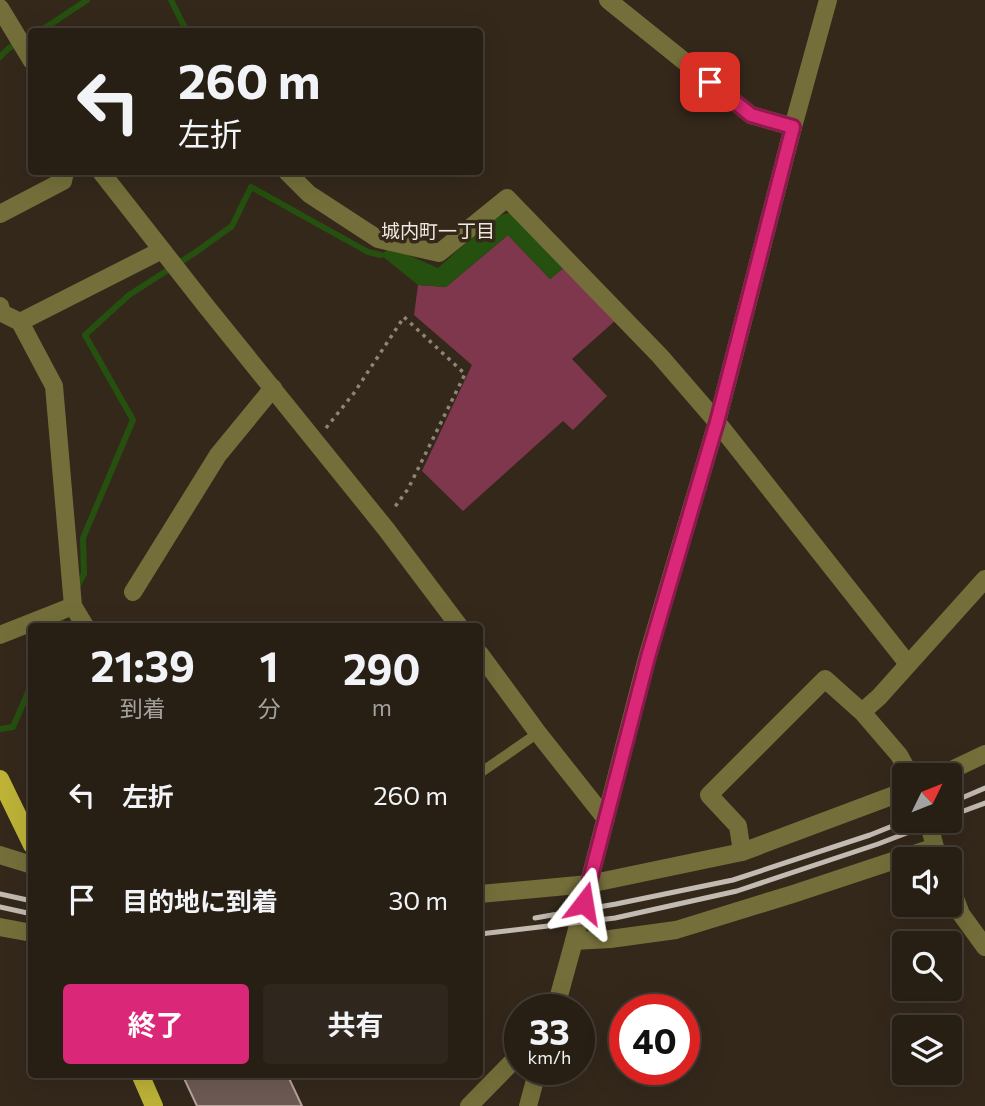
<!DOCTYPE html>
<html lang="ja">
<head>
<meta charset="utf-8">
<style>
	:root { --surface:#271e14; --page:#2f271d; --text:#f1f3f6; --muted:#a4a2a0; --line:#433c34; --accent:#db2777 }
	body { margin:0; font-family:Commissioner,"Noto Sans JP",sans-serif; background:var(--page); color:var(--text); height:100vh; display:flex; flex-direction:column; font-size:26px; white-space:nowrap }
	* { box-sizing:border-box; margin:0 }
	p { font-size:23px; color:var(--muted) }
	.icon { flex:none; width:38px; height:38px; fill:none; stroke:currentColor; stroke-width:2; stroke-linecap:round; stroke-linejoin:round }
	.map { position:relative; flex:1; overflow:hidden }
	.drawer { position:absolute; left:28px; top:623px; width:455px; height:455px; display:flex; flex-direction:column; background:var(--surface); border-radius:7px; box-shadow:0 7px 28px #0002,0 0 0 2px var(--line) }
	.drawer>* { flex:none }
	.banner { position:absolute; left:28px; top:28px; width:455px; height:147px; border-radius:7px; box-shadow:0 7px 28px #0002,0 0 0 2px var(--line); background:#271e14; color:var(--text); overflow:hidden }
	.needle { width:46px; rotate:47deg }
	.buttons { position:absolute; left:892px; top:763px; display:grid; gap:14px }
	.buttons a { display:grid; place-items:center; width:70px; height:70px; border-radius:7px; background:var(--surface); box-shadow:0 7px 28px #0002,0 0 0 2px var(--line); font-size:35px }
	.speed { position:absolute; left:504px; top:994px; display:flex; gap:14px; font-size:35px; font-weight:700; text-align:center }
	.speed>* { display:grid; place-content:center; width:91px; height:91px; border-radius:50%; background:var(--surface); box-shadow:0 7px 28px #0002,0 0 0 2px var(--line); line-height:1 }
	.speed small { font-size:18px; font-weight:400 }
	.speed .limit { border:10px solid #d22; background:#fff; color:#111 }
	.pin { position:absolute; display:grid; place-items:center; width:60px; height:60px; color:#fff; margin:-30px; border-radius:14px; box-shadow:0 4px 10px #0006 }
	.me { position:absolute; width:77px; margin:-38px; rotate:14deg; stroke-linejoin:round; filter:drop-shadow(0 0 5px #0008) }
	.turn { display:flex; align-items:center; gap:24px; height:147px; padding:0 35px; font-size:32px }
	.turn .icon { width:91px; height:91px; stroke-width:2.5 }
	.turn b { display:block; font-size:49px; line-height:60px }
	.eta { display:flex; justify-content:space-evenly; align-items:center; height:119px; text-align:center }
	.eta b { font-size:42px; font-weight:700; line-height:49px }
	.action { display:flex; gap:14px; margin-top:auto; padding:14px 35px }
	.action a { flex:1; height:80px; border-radius:7px; background:var(--accent); color:#fff; font-size:28px; font-weight:700; line-height:80px; text-align:center }
	.action a+a { background:var(--page); color:var(--text) }
	ul { padding:0; list-style:none }
	li { display:flex; align-items:center; gap:21px; height:105px; padding:0 35px }
	li div { flex:1 }
	li b { display:block; font-size:26px }
	li em { font-style:normal }
	.map>svg:first-child { display:block }
</style>
</head>
<body>
<div class="map">
<svg width="985" height="1106" viewBox="0 0 985 1106">
	<rect width="100%" height="100%" fill="#34281b"/>
	<path fill="#7e374d" d="M508,235L550,279L566,266L616,320L572,359L607,396L573,430L563,421L463,511L422,471L472,365L414,315L418,285L446,287Z"/>
	<path fill="#25500f" d="M509,213L519,216L566,266L550,279L508,235L446,287L418,285L381,255L390,247L438,268L496,216Z"/>
	<g fill="none" stroke-linecap="round" stroke-linejoin="round">
		<path stroke="#25500f" stroke-width="6" d="M171,0L187,32
			M39,32L87,0
			M0,57L9,48L32,36
			M76,589L84,574L83,538L133,420L85,335L129,295L196,252L232,226L251,187L368,252L381,255
			M58,626L64,614
			M0,729L13,727L32,683"/>
	</g>
	<path fill="#6e5a54" stroke="#baa39d" stroke-width="2" d="M182,1074H287L302,1106H197Z"/>
	<g fill="none" stroke-linecap="round" stroke-linejoin="round">
		<path stroke="#8e8479" stroke-width="3.5" stroke-dasharray="3.5 5" stroke-linecap="butt" d="M326,428L354,393L404,317L465,374L408,489L394,508"/>
		<path stroke="#746f3a" stroke-width="10" d="M480,773L538,733"/>
		<path stroke="#746f3a" stroke-width="18" d="M608,0L751,115L793,127
			M287,172L309,194L378,239L439,253L507,198L660,356L717,422L908,664
			M0,214L63,181L65,172
			M0,306L2,313L20,322
			M133,592L218,455L273,388
			M85,626L73,606L54,386L20,322L162,250
			M0,635L73,606
			M862,712L879,697L985,579
			M941,775L985,754
			M928,821L935,847
			M742,852L738,826L709,795L825,679L862,712L899,755L910,775
			M0,855L32,865
			M950,885L961,914L985,947
			M480,894L589,884L742,852L905,791
			M0,927L32,933
			M574,941L610,939L676,930L793,894L935,847L940,859
			M469,1106L520,1054"/>
		<path stroke="#746f3a" stroke-width="18" d="M0,8L32,61
			M101,172L206,306L386,529L459,626
			M480,654L538,733L606,819
			M555,1010L574,941L647,658L717,422L793,127L828,0
			M528,1106L538,1069"/>
		<path stroke="#beb337" stroke-width="18" d="M0,779L32,845
			M140,1074L154,1106"/>
		<path stroke="#c3bbb1" stroke-width="5" d="M950,803L985,788
			M950,816L985,803
			M0,894L32,901
			M0,907L32,914
			M535,918L616,904L733,880L870,835L905,821
			M480,934L615,918L737,891L878,844L938,821"/>
	</g>
	<g fill="none" stroke-linecap="round" stroke-linejoin="round">
		<g stroke="#8e194d" stroke-width="18">
			<path id="route" d="M584,903L648,657L717,422L793,127L751,115L710,82"/>
		</g>
		<use href="#route" stroke="#db2777" stroke-width="12"/>
	</g>
	<g text-anchor="middle" dominant-baseline="central" stroke-width="7" stroke-linejoin="round" paint-order="stroke">
		<g font-size="19" fill="#f0e9e0" stroke="#34281b">
			<text x="438" y="230">城内町一丁目</text>
		</g>
	</g>
</svg>
<div class="buttons">
<a><svg class="needle" viewBox="-14 -14 28 28"><path d="M0-13l5 13h-10z" fill="#e53935"/><path d="M0 13l5-13h-10z" fill="#a4a2a0"/></svg></a>
<a><svg class="icon" aria-label="sound" viewBox="0 0 24 24"><path d="M4 9h4l5-4v14l-5-4H4zM17 9q2 3 0 6"/></svg></a>
<a><svg class="icon" aria-label="search" viewBox="0 0 24 24"><circle cx="10" cy="10" r="6"/><path d="M15 15l6 6"/></svg></a>
<a><svg class="icon" aria-label="layers" viewBox="0 0 24 24"><path d="M12 4l9 5-9 5-9-5zM3 14l9 5 9-5"/></svg></a>
</div>
<div class="speed"><div>33<small>km/h</small></div><div class="limit">40</div></div>
<div class="pin" style="left:710px;top:82px;background:#d93025"><svg class="icon" aria-label="arrive" viewBox="0 0 24 24"><path d="M6 21V4h12l-3 4 3 4H6"/></svg></div>
<svg class="me" style="left:584px;top:903px" viewBox="-20 -20 40 40"><path d="M0-17L14 15 0 8-14 15z" fill="#db2777" stroke="#fff" stroke-width="4"/></svg>
<div class="banner">
<div class="turn"><svg class="icon" aria-label="left" viewBox="0 0 24 24"><path d="M17 20v-9H6M10 6l-5 5 5 5"/></svg><div><b>260 m</b>左折</div></div>
</div>
<section class="drawer">
<div class="eta">
<div><b>21:39</b><p>到着</p></div>
<div><b>1</b><p>分</p></div>
<div><b>290</b><p>m</p></div>
</div>
<ul>
<li><svg class="icon" aria-label="left" viewBox="0 0 24 24"><path d="M17 20v-9H6M10 6l-5 5 5 5"/></svg><div><b>左折</b></div><em>260 m</em></li>
<li><svg class="icon" aria-label="arrive" viewBox="0 0 24 24"><path d="M6 21V4h12l-3 4 3 4H6"/></svg><div><b>目的地に到着</b></div><em>30 m</em></li>
</ul>
<div class="action"><a>終了</a><a>共有</a></div>
</section>
</div>
</body>
</html>
